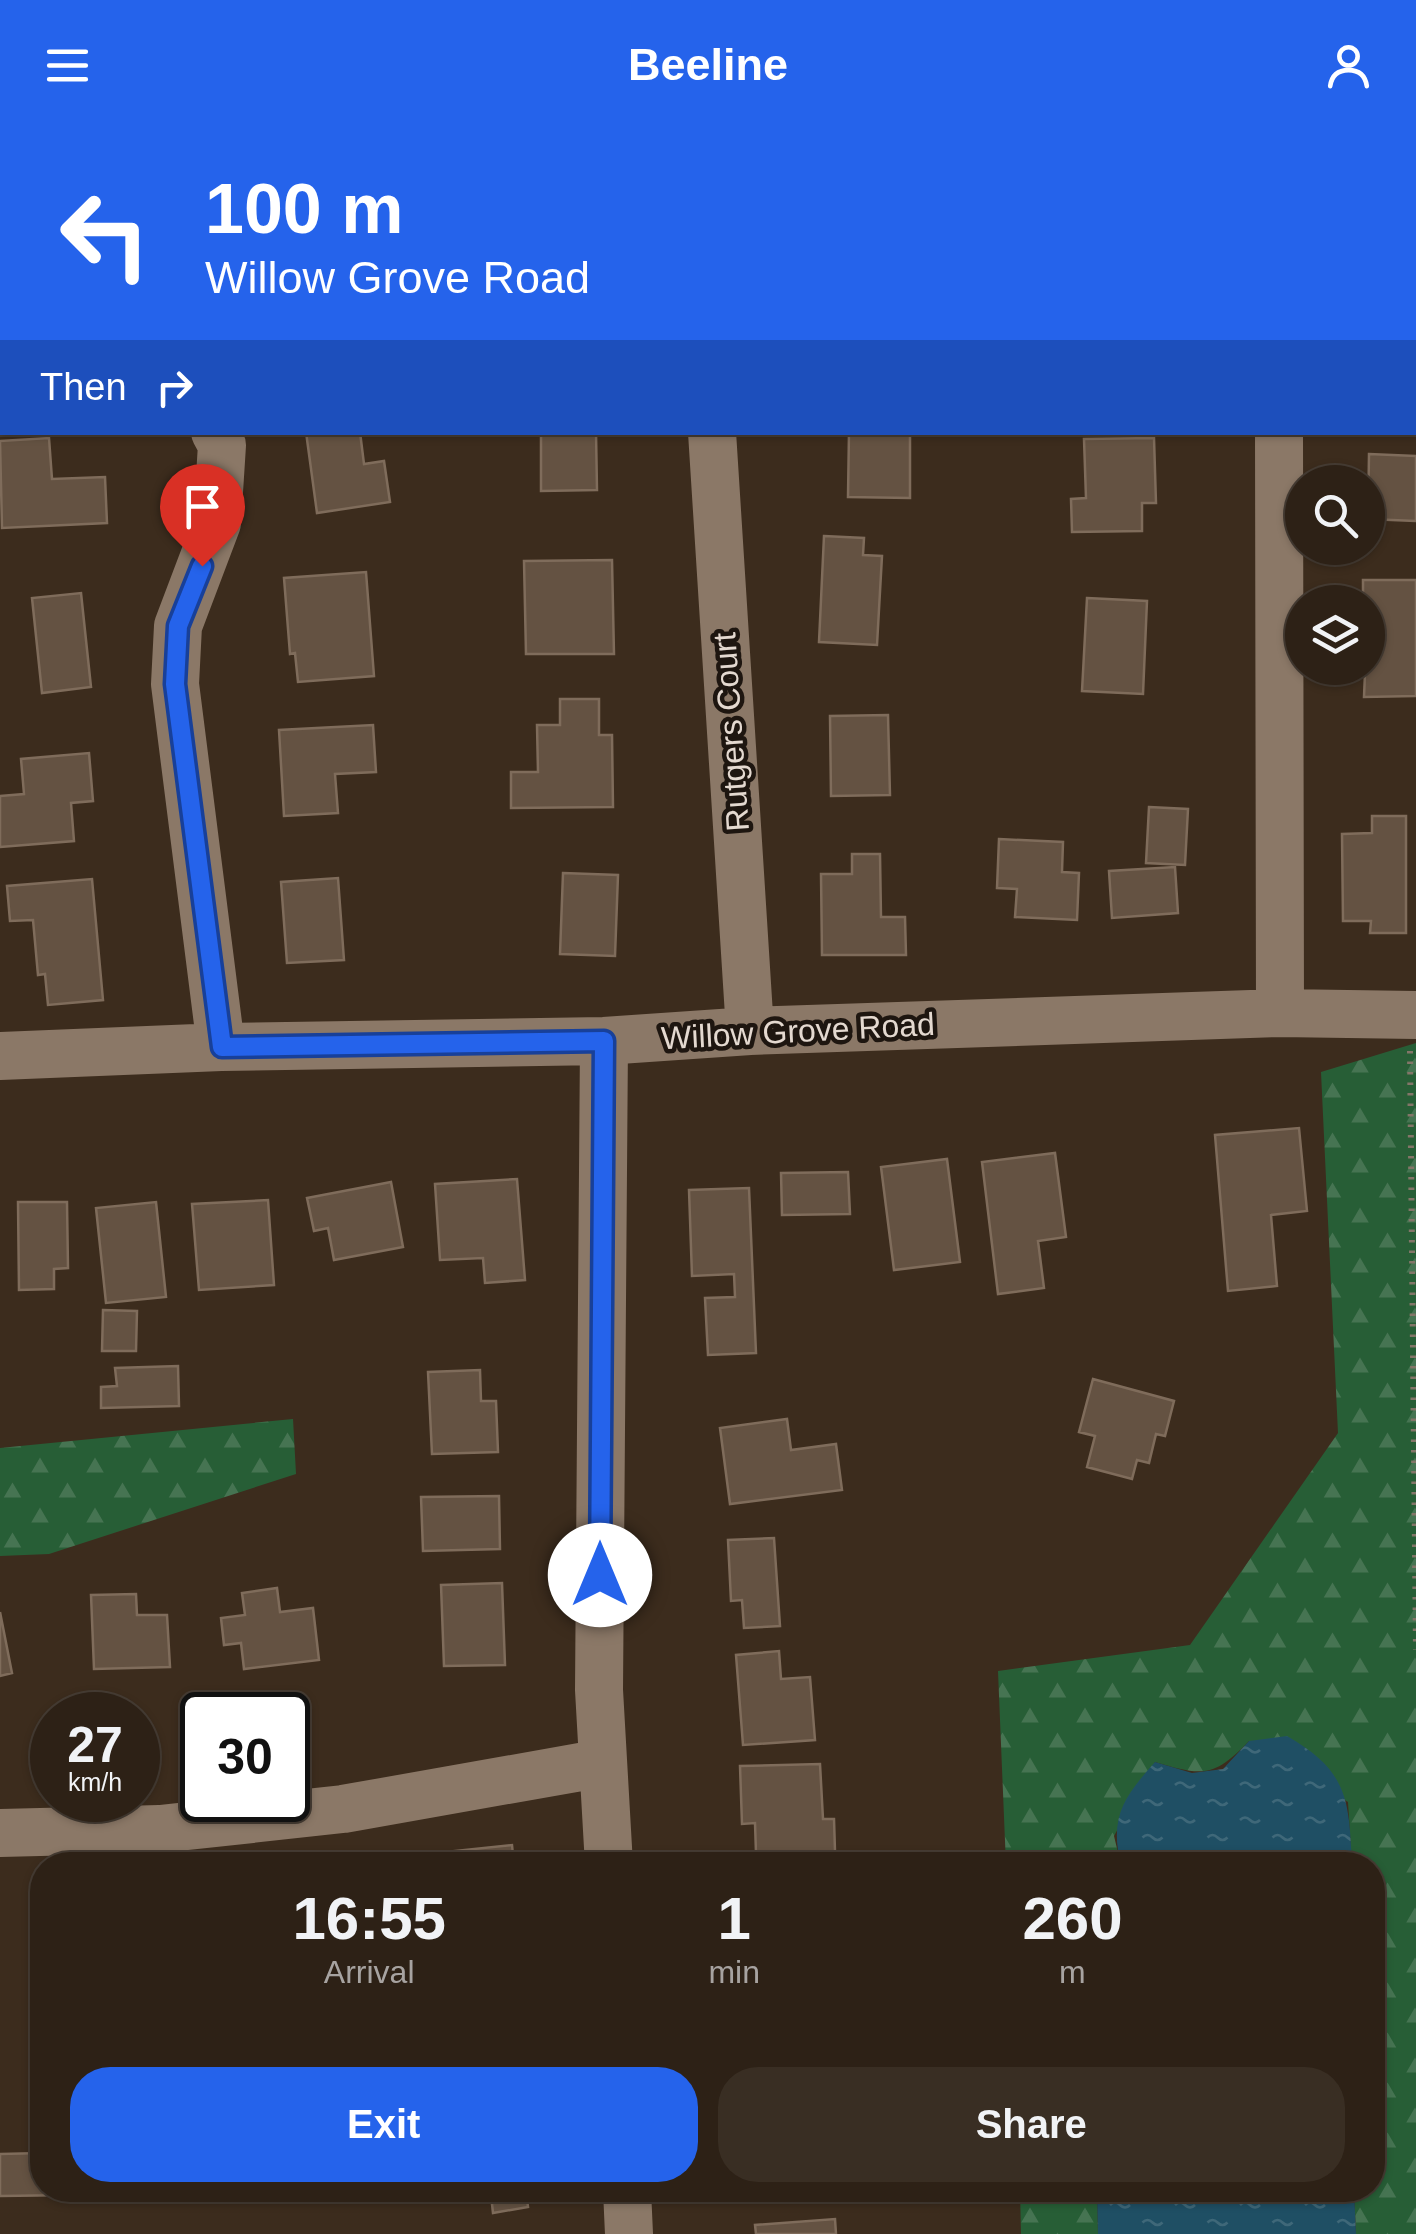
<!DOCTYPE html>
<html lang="en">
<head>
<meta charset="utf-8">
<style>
	:root { --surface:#2d2116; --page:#392e23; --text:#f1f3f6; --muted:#a7a3a1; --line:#483e35; --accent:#2563eb }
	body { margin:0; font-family:Arial,sans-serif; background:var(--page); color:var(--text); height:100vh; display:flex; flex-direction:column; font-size:38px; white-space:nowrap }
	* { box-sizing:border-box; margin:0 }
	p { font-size:32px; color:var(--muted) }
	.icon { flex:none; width:55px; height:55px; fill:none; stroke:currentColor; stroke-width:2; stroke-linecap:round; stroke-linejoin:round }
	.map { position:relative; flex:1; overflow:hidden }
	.panel { position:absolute; left:30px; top:1722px; width:1355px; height:350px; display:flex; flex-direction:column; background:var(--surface); border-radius:40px; box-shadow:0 2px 8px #0004,0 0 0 2px var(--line) }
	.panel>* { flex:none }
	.banner { position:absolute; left:0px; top:0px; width:1418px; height:305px; box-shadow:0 2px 8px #0004,0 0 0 2px var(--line); background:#2563eb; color:#fff; overflow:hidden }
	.buttons { position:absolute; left:1285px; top:335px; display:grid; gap:20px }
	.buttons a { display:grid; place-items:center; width:100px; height:100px; border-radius:50%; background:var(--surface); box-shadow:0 2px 8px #0004,0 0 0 2px var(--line); font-size:50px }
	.speed { position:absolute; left:30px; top:1562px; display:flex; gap:20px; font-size:50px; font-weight:700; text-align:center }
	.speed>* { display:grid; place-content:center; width:130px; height:130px; border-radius:50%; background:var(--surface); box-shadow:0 2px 8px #0004,0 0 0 2px var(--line); line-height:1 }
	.speed small { font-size:25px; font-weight:400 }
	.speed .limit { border:5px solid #111; border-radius:15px; background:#fff; color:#111 }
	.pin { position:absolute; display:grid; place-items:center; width:85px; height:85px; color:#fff; margin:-102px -42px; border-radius:50% 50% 50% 0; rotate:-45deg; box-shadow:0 0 10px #0007 }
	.pin .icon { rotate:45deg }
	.me { position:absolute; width:110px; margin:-55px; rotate:0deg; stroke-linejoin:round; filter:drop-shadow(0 0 8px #0008) }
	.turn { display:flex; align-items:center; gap:35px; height:210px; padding:0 40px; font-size:45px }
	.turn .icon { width:130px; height:130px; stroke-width:2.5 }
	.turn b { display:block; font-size:70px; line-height:85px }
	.then { display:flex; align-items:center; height:95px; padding:0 40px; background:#0003; gap:20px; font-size:38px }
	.eta { display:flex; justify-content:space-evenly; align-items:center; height:170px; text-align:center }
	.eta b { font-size:60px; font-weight:700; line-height:70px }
	.cta { display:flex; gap:20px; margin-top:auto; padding:20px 40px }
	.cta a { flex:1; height:115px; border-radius:40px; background:var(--accent); color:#fff; font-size:40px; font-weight:700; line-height:115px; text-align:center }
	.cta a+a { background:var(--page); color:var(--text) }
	header { display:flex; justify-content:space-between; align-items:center; height:130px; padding:0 40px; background:var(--accent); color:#fff; font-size:45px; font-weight:700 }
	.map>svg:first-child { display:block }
</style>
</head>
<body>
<header><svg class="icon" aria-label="menu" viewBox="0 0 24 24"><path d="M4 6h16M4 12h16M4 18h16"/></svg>Beeline<svg class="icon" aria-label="person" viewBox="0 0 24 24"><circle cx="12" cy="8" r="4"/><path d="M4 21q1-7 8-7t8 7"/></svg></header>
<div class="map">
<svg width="1416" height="2104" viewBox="0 0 1416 2104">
	<defs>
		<pattern id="forest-firs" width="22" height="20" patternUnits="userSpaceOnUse" patternTransform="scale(2.5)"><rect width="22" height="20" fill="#275e36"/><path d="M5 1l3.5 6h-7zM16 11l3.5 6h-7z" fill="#467452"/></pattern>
		<pattern id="water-ripples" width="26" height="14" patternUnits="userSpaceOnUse" patternTransform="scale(2.5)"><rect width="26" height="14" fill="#1f4f64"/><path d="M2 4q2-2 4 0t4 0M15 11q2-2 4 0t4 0" fill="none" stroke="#3f6879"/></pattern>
	</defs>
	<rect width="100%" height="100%" fill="#3c2c1d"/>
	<path fill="url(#forest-firs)" d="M0,0H618L2,2V37Z
		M1416,913V2104H1356L1354,2060H1372V1735H1352L1348,1672L1249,1611C1214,1648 1202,1646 1155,1632L1114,1706L1121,1735H1006L998,1541L1190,1515L1338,1303L1321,942Z
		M293,1289L296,1344L49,1424L0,1426V1318Z
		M1020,2060H1097L1098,2104H1021Z"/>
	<path fill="url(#water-ripples)" d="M1287,1606C1348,1641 1349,1669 1352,1735H1121C1109,1687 1124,1667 1155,1632L1192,1643L1223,1639L1249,1611Z
		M1097,2060H1354L1356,2104H1098Z"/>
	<path fill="#645242" stroke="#7f6c5b" stroke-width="2.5" d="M1371,0H1416V91L1415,2Z
		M306,302H360L364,334L384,331L390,372L317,383Z
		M541,302H596L597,360L541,361Z
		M849,302H910V368L848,367Z
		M49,308L52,349L105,347L107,393L2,398L0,311Z
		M1154,308L1156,373H1142V401L1072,402L1071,369L1086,368L1084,309Z
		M1369,324L1416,326V391L1368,389Z
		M824,406L864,408L863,425L882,426L877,515L819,512Z
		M612,430L614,524H526L524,431Z
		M366,442L374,546L298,552L295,523L290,524L284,448Z
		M1363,450H1416V566L1364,567L1368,472H1363Z
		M81,463L91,557L42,563L32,468Z
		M1087,468L1147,471L1143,564L1082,561Z
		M560,569H599V605H612L613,677L511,678V642H538L537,595H560Z
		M888,585L890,665L831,666L830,586Z
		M373,595L376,642L335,644L338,683L284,686L279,600Z
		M89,623L93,671L71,673L74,711L0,717V666L24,664L21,629Z
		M1149,677L1188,679L1185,735L1146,733Z
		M1372,686H1406V803H1370L1371,791H1343L1342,704L1372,703Z
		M999,709L1063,712L1062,742L1079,743L1077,790L1015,787L1017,759L997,758Z
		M852,724H880L881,787H905L906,825H822L821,744H852Z
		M1175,737L1178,783L1112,788L1109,741Z
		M563,743L618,745L615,826L560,824Z
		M338,748L344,830L287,833L281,752Z
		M92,749L103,870L48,875L45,844L38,845L33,790L10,791L7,756Z
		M1299,998L1307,1081L1271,1085L1277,1156L1228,1161L1215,1005Z
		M1055,1023L1066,1107L1038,1111L1044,1158L998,1164L982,1032Z
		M947,1029L960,1132L894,1140L881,1037Z
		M848,1042L850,1084L782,1085L781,1043Z
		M517,1049L525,1150L485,1153L483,1128L440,1130L435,1054Z
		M391,1052L403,1117L334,1130L328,1098L314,1101L307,1068Z
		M749,1058L756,1223L708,1225L705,1168L735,1167L734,1144L692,1146L689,1060Z
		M268,1070L274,1155L199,1160L192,1074Z
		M18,1072H67L68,1138L54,1139V1159L19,1160Z
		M156,1072L166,1167L106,1173L96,1078Z
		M103,1180L137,1181L136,1221H102Z
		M178,1236L179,1276L101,1278V1257L117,1256L115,1238Z
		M480,1240L481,1271H496L498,1322L432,1324L428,1242Z
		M1093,1249L1174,1271L1165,1306L1156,1304L1149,1333L1137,1330L1132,1349L1087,1337L1095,1306L1079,1302Z
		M787,1289L791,1320L836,1314L842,1360L730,1374L720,1298Z
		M499,1366L500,1419L423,1421L421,1367Z
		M774,1408L780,1496L744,1498L742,1470L731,1471L728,1410Z
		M502,1453L505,1535L444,1536L441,1455Z
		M277,1458L280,1482L313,1478L319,1530L244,1539L241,1513L224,1515L221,1488L245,1485L242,1463Z
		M136,1464L137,1485H167L170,1537L94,1539L91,1465Z
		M0,1482L12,1543L0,1546Z
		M779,1521L781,1549L810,1547L815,1610L743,1615L736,1525Z
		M820,1634L823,1689H834L835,1721L756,1723L755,1693L742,1694L740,1636Z
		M512,1715L514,1735H417L416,1725Z
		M38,1797H42V1865Z
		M42,2023V2060H73V2065L0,2066V2024Z
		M110,2060H152L153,2064L111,2067Z
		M243,2060H345V2065L243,2067Z
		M457,2060H526L528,2077L493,2083L491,2065L458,2069Z
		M835,2089L836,2104H756L755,2095Z"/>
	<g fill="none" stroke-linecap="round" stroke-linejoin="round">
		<path stroke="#837568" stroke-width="6" stroke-dasharray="2.5 8" stroke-linecap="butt" d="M1410,921L1416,1520"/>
		<path stroke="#8b7867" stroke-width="48" d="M1278,0V2
			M0,232H2
			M215,302L222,315L217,393L178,496L175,554L221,917
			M712,302L750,901
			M1279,302L1280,883
			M604,911L599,1560L609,1735
			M0,926L221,917L604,911L750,901L1280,883L1416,885
			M0,1703L160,1699L343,1679L603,1633
			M627,2060L629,2104"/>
	</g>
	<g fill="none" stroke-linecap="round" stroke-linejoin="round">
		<g stroke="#184099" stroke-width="25">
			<path id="route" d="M202,436L178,496L175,554L222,917L604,911L600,1445"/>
		</g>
		<use href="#route" stroke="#2563eb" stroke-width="18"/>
	</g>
	<g text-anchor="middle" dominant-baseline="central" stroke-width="9" stroke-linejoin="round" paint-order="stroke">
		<g font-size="32" fill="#e4d9d0" stroke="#1e1610">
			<text transform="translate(731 602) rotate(-94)">Rutgers Court</text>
			<text transform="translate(798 901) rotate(-3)">Willow Grove Road</text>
		</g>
	</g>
</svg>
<div class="buttons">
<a><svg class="icon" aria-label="search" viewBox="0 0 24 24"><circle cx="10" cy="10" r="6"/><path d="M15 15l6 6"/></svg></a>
<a><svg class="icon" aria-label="layers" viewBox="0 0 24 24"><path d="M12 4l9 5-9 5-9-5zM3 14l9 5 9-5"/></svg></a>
</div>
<div class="speed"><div>27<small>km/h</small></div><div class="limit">30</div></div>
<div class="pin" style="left:202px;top:436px;background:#d93025"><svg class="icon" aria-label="arrive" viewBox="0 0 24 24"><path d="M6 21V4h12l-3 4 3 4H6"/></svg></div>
<svg class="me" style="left:600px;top:1445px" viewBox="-20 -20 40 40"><circle r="19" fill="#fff"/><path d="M0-13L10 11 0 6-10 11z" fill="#2563eb"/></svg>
<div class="banner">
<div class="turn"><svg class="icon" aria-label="left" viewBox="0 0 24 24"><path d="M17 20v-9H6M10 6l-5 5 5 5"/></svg><div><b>100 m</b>Willow Grove Road</div></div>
<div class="then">Then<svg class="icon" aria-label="right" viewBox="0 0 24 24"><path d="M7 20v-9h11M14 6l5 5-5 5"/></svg></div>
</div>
<section class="panel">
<div class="eta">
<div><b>16:55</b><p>Arrival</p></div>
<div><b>1</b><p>min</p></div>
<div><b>260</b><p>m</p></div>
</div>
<div class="cta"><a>Exit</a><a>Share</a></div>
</section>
</div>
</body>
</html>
